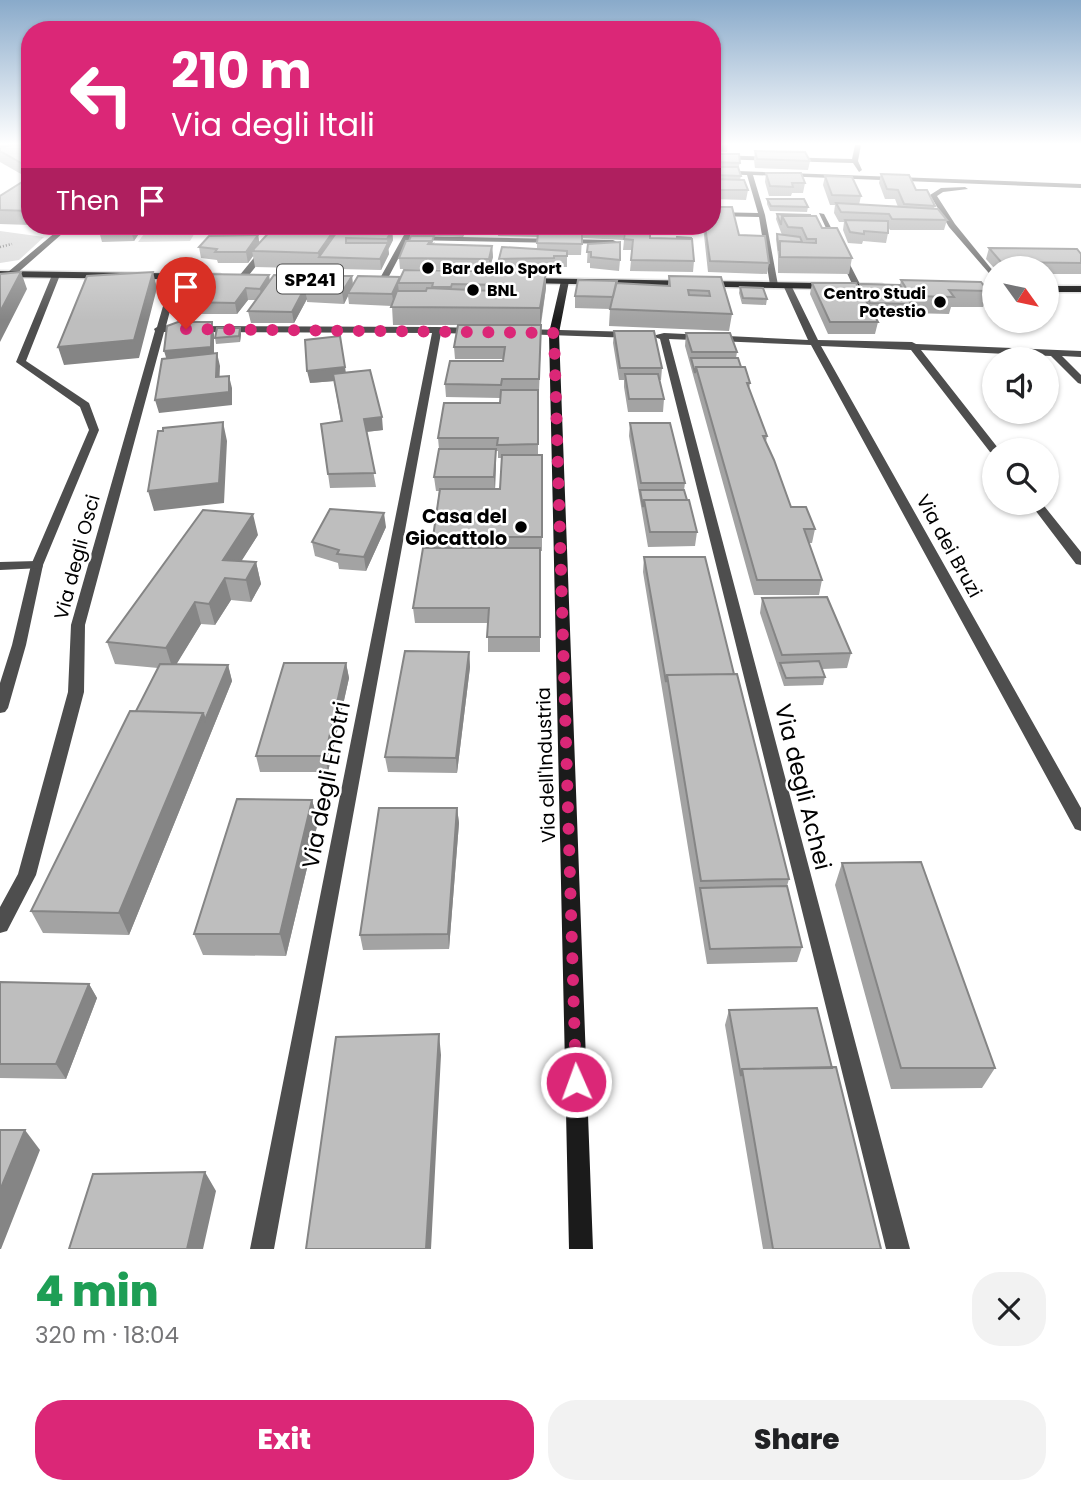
<!DOCTYPE html>
<html lang="en">
<head>
<meta charset="utf-8">
<style>
	:root { --surface:#fff; --page:#f2f2f2; --text:#202124; --muted:#757577; --accent:#db2777 }
	body { margin:0; font-family:Poppins,sans-serif; background:var(--page); color:var(--text); height:100vh; display:flex; flex-direction:column; font-size:26px; white-space:nowrap }
	* { box-sizing:border-box; margin:0 }
	p { font-size:23px; color:var(--muted) }
	.icon { flex:none; width:38px; height:38px; fill:none; stroke:currentColor; stroke-width:2; stroke-linecap:round; stroke-linejoin:round }
	.map { position:relative; height:1249px; overflow:hidden }
	.side { display:flex; flex-direction:column; background:var(--surface); flex:1 }
	.side>* { flex:none }
	.banner { position:absolute; left:21px; top:21px; width:700px; height:214px; border-radius:28px; box-shadow:0 2px 5px #0004; background:#db2777; color:#fff; overflow:hidden }
	.needle { width:46px; rotate:123deg }
	.buttons { position:absolute; left:982px; top:256px; display:grid; gap:14px }
	.buttons a { display:grid; place-items:center; width:77px; height:77px; border-radius:50%; background:var(--surface); box-shadow:0 2px 5px #0004; font-size:35px }
	.pin { position:absolute; display:grid; place-items:center; width:60px; height:60px; color:#fff; margin:-72px -30px; border-radius:50% 50% 50% 0; rotate:-45deg; box-shadow:0 0 7px #0007 }
	.pin .icon { rotate:45deg }
	.me { position:absolute; width:77px; margin:-38px; rotate:358deg; stroke-linejoin:round; filter:drop-shadow(0 0 5px #0008) }
	.turn { display:flex; align-items:center; gap:24px; height:147px; padding:0 35px; font-size:32px }
	.turn .icon { width:91px; height:91px; stroke-width:2.5 }
	.turn b { display:block; font-size:49px; line-height:60px }
	.then { display:flex; align-items:center; height:66px; padding:0 35px; background:#0003; gap:14px; font-size:26px }
	.round { display:grid; place-items:center; flex:none; width:74px; height:74px; border-radius:28px; background:var(--page) }
	.summary { display:flex; align-items:center; justify-content:space-between; height:119px; padding:0 35px }
	h1 { font-size:42px; font-weight:800; line-height:52px; color:#1e9e55 }
	.primary-button { display:flex; gap:14px; margin-top:auto; padding:14px 35px }
	.primary-button a { flex:1; height:80px; border-radius:28px; background:var(--accent); color:#fff; font-size:28px; font-weight:800; line-height:80px; text-align:center }
	.primary-button a+a { background:var(--page); color:var(--text) }
	.map>svg:first-child { display:block }
</style>
</head>
<body>
<div class="map">
<svg width="1081" height="1249" viewBox="0 0 1081 1249">
	<rect width="100%" height="100%" fill="#fff"/>
	<path fill="#d5d5d5" d="M150,226H199L190,241L138,242Z
		M0,231L44,237L19,260L0,263Z"/>
	<g fill="none" stroke-linecap="round" stroke-linejoin="round">
		<g stroke="#dbdbdb" stroke-width="3">
			<path id="primary" d="M0,271L220,274L225,277L220,280L0,277Z
				M525,278L882,284L887,287L882,290L521,283V279Z
				M962,285H994V291L958,290V286Z
				M1046,286H1081V292H1046Z"/>
		</g>
		<path stroke="#707070" stroke-width="2.5" stroke-dasharray="1 2" stroke-linecap="butt" d="M0,247L12,244"/>
		<path fill="#4e4e4e" fill-rule="evenodd" d="M56,273L60,275L26,361L89,403L99,430L43,565L26,645L8,708L5,712L0,713V683L12,645L31,565L89,430L80,407L16,362L52,275Z"/>
		<path fill="#4e4e4e" fill-rule="evenodd" d="M855,145H861L858,161L862,170L859,172L853,163L712,159V155L852,159Z
			M712,170L1081,184V188L753,175L765,215L778,285L774,287L770,285L759,217L712,216V212L758,213L747,175L712,174Z
			M941,188L965,187L968,189L943,192L937,196L955,224L994,272V279L949,227L930,195Z
			M819,213L824,214L861,286L860,288L853,286Z
			M63,226H71L14,276H8V272Z
			M280,226H288L245,280H239V276Z
			M409,226H416L410,236L613,240L617,242L613,244L408,240L387,280L380,282L379,280Z
			M172,275L179,277L166,326L437,327L475,328L479,331L475,334L441,333L274,1249H250L432,333L164,332L85,625L84,692L36,875L7,931L0,933V907L18,874L68,692L71,625L155,331L154,329L157,327Z
			M787,283L791,285L818,340L912,342L916,344L1081,351V357L1062,356L1081,375V384L1078,383L1051,356L921,350L998,448L999,450H994V453L990,452L911,350L821,346L1081,808V831L1075,829L811,345L669,339L910,1249H886L660,339L652,336L664,333L808,340L783,285Z
			M524,329L633,332L638,335L633,338L521,334L520,332Z
			M1029,502H1041L1081,552V565L1076,564Z
			M37,561L42,562L43,565L42,568L0,570V562Z"/>
		<path fill="#1b1b1b" fill-rule="evenodd" d="M565,279L569,281L559,333L593,1249H569L549,333L561,281Z"/>
		<use href="#primary" fill="#000" fill-rule="evenodd"/>
	</g>
	<path fill="#a3a3a3" fill-rule="evenodd" d="M0,145H30V225L0,224V196L28,178L0,162Z
		M712,145H728L727,152L712,151Z
		M755,151L810,161L808,170L755,168L754,160Z
		M712,154L740,163L738,168L741,176L740,180L748,190L746,200L712,199Z
		M766,173L805,183L803,193H792L791,196H769L765,182Z
		M881,174L916,190L935,206L934,208L947,220L944,230H890L888,227V233L886,243L863,241L862,244L848,243L843,230L844,222H839L834,213L835,205H830L823,185L825,176L861,196L859,205L898,207L895,199H885L879,183Z
		M767,199L808,207L807,212L770,211L767,204Z
		M777,214L822,228L852,258L849,274L778,273V256L776,239L777,234L782,235L776,219Z
		M144,226L134,241L102,242L99,231Z
		M221,226H259L258,227H221Z
		M275,226H343L342,229H353L352,226H403L400,231H392L393,240L388,250L389,254L381,270L255,267L253,256L248,263H218L217,260L201,258L199,247L258,235L259,243Z
		M415,226H467L463,237L416,235Z
		M498,226H546V234H554L555,226H625L623,240L582,238L581,255H567V267H554V269L499,270V259L537,249V237L498,236Z
		M703,226H712L769,263L767,274L708,272Z
		M625,231L650,238L694,261L693,272L630,271L632,250H623Z
		M435,242L433,245L492,246L493,257L489,270L400,269L399,258Z
		M588,244L620,260L619,271L590,268V263H587Z
		M989,248L1081,254V274H1046V268H994L986,259Z
		M352,276L353,285L400,277L546,288L541,325V337L539,392H538V455H542V551H540V652H488V623H415L413,608L434,548L433,537L439,491H436L434,477L439,449L438,438L500,403V398L446,397L445,384L503,361L504,359H455L454,347L458,325H393L392,306L349,304L348,296L344,304L307,302V299L294,323H251L248,311L256,300H248L237,314H186L183,302L191,292L190,287L270,281L311,280ZM496,451H498V458H502L500,489H495Z
		M669,276L721,277L732,314L729,331L609,326L610,309L575,308V296L617,283L668,286Z
		M901,280L988,291L983,307H951L949,314L909,313L908,316L874,315L878,322L875,334H828L810,294L812,283L859,289L860,284L900,285Z
		M740,287L767,299L766,305L742,304L739,293Z
		M240,328L241,334L240,342L216,344L215,338Z
		M614,331L662,368L661,380H659L664,399L663,412H628L624,387V380H619L613,343Z
		M686,333L737,352L736,358L750,383L749,389L767,436L766,442L791,507L815,529L812,543H809L822,580L819,595H754L685,346Z
		M346,372L383,430L366,432L376,487L330,488L321,424L341,422L334,381L310,383Z
		M630,423L685,483L684,490L687,500L697,532L695,546L648,547L629,436Z
		M386,527L366,571L339,569L338,563L315,556L312,542Z
		M258,535L241,561L256,562L261,584L251,602L231,600L215,625L201,624L176,664L228,665L232,681L129,935L43,933L31,911L136,711L158,668L115,664L107,642Z
		M644,557L734,674L789,879L787,886L802,947L797,962L707,964L643,572Z
		M762,598L851,653L847,668L822,669L825,677L823,685L784,686L760,613Z
		M469,652L470,667L457,773L388,772L385,757Z
		M346,663L349,678L328,772H260L256,756Z
		M312,800L318,822L286,956L203,955L194,934Z
		M457,808L459,823L449,949L363,950L360,935Z
		M842,863L995,1068L982,1088L891,1089L835,885Z
		M0,982L89,984L97,998L66,1079L0,1078Z
		M729,1010L832,1068L881,1249H763L725,1025Z"/>
	<path fill="#858585" d="M134,226H144L134,241L131,231Z
		M337,226H338L340,239L319,257L318,253Z
		M462,226H467L463,237Z
		M392,230L393,240L388,250L387,239Z
		M258,235L260,245L252,251L253,256L248,263L246,252Z
		M388,243L389,254L381,270L380,259Z
		M492,246L493,257L489,270V259Z
		M21,272L27,289L0,342V312Z
		M153,272L157,288L139,358L64,365L58,347Z
		M546,272V288L540,326V308Z
		M269,275L271,286L262,300L260,289Z
		M311,276L312,287L305,291L307,299L294,323L292,312Z
		M352,276L353,288L348,293V296L344,304L342,292Z
		M398,283L399,294L394,306L392,294Z
		M246,288L248,300L237,314L235,303Z
		M212,322L214,334V359L168,364L164,351Z
		M240,328L241,334L240,342L239,336Z
		M217,353L220,366L219,390L216,377Z
		M345,367L347,380L310,383L307,371Z
		M229,376L232,388V405L159,413L155,400Z
		M382,417L383,430L365,432L364,419Z
		M223,422L227,441L224,503L154,511L148,491Z
		M496,449V463L495,491L494,477Z
		M384,513L386,527L366,571L364,557Z
		M253,514L258,535L230,579L223,560Z
		M256,562L261,584L251,602L246,580Z
		M225,578L231,600L215,625L209,604Z
		M195,602L201,624L173,670L166,648Z
		M469,652L470,667L457,773L456,758Z
		M346,663L349,678L328,772L325,756Z
		M228,665L232,681L129,935L119,913L203,713Z
		M312,800L318,822L286,956L280,934Z
		M457,808L459,823L449,949L448,934Z
		M89,984L97,998L66,1079L56,1064Z
		M439,1034L441,1055L431,1249H426Z
		M25,1130L40,1150L1,1249H0V1190Z
		M205,1172L216,1191L203,1249H187Z"/>
	<path fill="#bebebe" stroke="#858585" stroke-width="2" fill-rule="evenodd" d="M13,145H30V168L0,151V147Z
		M755,151L805,152L810,161L757,159Z
		M712,154H739L740,163L712,162Z
		M712,167H738L741,176L712,175Z
		M766,173H801L805,183H792L793,187L770,186Z
		M881,174L909,175L916,190H927L935,206L904,204L898,190L887,189Z
		M825,176L852,177L861,196L832,195Z
		M30,177V211L0,210V196Z
		M712,179L744,180L748,190H713Z
		M767,199H804L808,207L771,206Z
		M836,203L938,209L947,220L892,219L889,214L841,212Z
		M712,207H732L739,235L765,236L769,263L710,261L705,226H712Z
		M777,214L810,215V216H782L781,225Z
		M782,216H816L822,228H837L852,258L780,257V241L816,243V239H807L802,228L788,227Z
		M845,220L888,221V233L864,231V234L850,232Z
		M104,226H134L131,231H99Z
		M275,226H337L318,253L252,251Z
		M498,226H546V227Z
		M555,226H624V229L554,227Z
		M339,229L392,230L387,239L346,238V243H388L380,259L319,257Z
		M625,231L650,232V238L692,239L694,261L631,260L633,240L624,239Z
		M538,233L582,234V244L537,243Z
		M777,234L800,237L802,242L780,241L779,251Z
		M258,235L246,252H215L217,249L199,247L209,236Z
		M411,236H434L431,244H430V241H409Z
		M677,237L691,238V239L677,238Z
		M406,241H430L428,244L492,246L489,259L399,258Z
		M620,242V260L591,257V252H587L588,244Z
		M502,247L567,251V256H554V258L499,259Z
		M989,248L1077,249L1081,254V263L1001,262Z
		M404,270L546,272L540,308L391,307L397,291H426L427,288L494,291L495,289H502L503,285L452,284L451,287H432L433,283H398Z
		M21,272L0,312V274Z
		M153,272L134,340L58,347L87,276Z
		M200,274L269,275L260,289L246,288L235,303L183,302L195,287H190Z
		M274,275L311,276L292,312L248,311Z
		M313,276H352L342,292L305,291Z
		M358,276L400,277L392,294L348,293Z
		M669,276L721,277L732,314L610,309L616,283L670,286ZM688,290L709,291L710,296L689,295Z
		M578,280L617,281L613,297L575,296Z
		M901,280L981,282L988,291L949,290L954,297L911,296Z
		M812,283H856L878,322H830Z
		M860,284L900,285L911,304L870,303Z
		M740,287L763,288L767,299L743,298Z
		M178,322H212L211,347L164,351L167,326Z
		M458,325H541L539,379H502L501,385L445,384L450,361H503L505,347H454Z
		M217,328H240L239,336L215,338Z
		M614,331H654L662,368H620Z
		M686,333H730L737,352H692Z
		M340,336L345,367L307,371L305,340Z
		M217,353L216,377L229,376V392L155,400L162,359Z
		M691,358H738L741,367H696L695,373Z
		M696,367H745L750,383H747L767,436H763L774,460L791,507H806L815,529H804L822,580H757Z
		M370,370L382,417L364,419L375,473L328,474L321,424L342,421L333,374Z
		M625,374H658L664,399H629Z
		M501,390H538V444L497,445L498,438H438L444,403H500Z
		M223,422L219,483L148,491L158,431H163V428Z
		M630,423H670L685,483H641Z
		M439,449H496L494,477H434Z
		M502,455H542V537H433L440,489H500Z
		M640,490H684L687,500H644L643,507Z
		M644,500H689L697,532H650Z
		M330,509L384,513L364,557L337,554L339,550L312,542Z
		M203,510L253,514L223,560L256,562L246,580L225,578L209,604L195,602L166,648L107,642Z
		M423,548H540V637H487L489,608H413Z
		M644,557H705L734,674L667,675L666,682Z
		M827,597L851,653L782,655L762,598Z
		M405,651L469,652L456,758L385,757Z
		M819,661L825,677L786,678L780,663Z
		M284,663H346L325,756H256Z
		M160,664L228,665L205,720L203,713L136,711Z
		M737,674L789,879L701,881L667,675Z
		M130,711L203,713L119,913L31,911Z
		M237,799L312,800L280,934H194Z
		M379,808H457L448,934L360,935Z
		M921,862L995,1068H901L842,863Z
		M787,886L802,947L710,949L700,888Z
		M0,982L89,984L56,1064H0Z
		M817,1008L832,1068L742,1069L741,1076L729,1010Z
		M439,1034L426,1249H306L336,1037Z
		M836,1067L881,1249H773L742,1069Z
		M0,1130H25L0,1190Z
		M205,1172L187,1249H69L93,1174Z"/>
	<linearGradient id="sky" x2="0" y2="1"><stop stop-color="#89aaca"/><stop offset="0.45" stop-color="#fff"/><stop offset="1" stop-color="#fff" stop-opacity="0"/></linearGradient>
	<rect width="1081" height="320" fill="url(#sky)"/>
	<g fill="none" stroke-linecap="round" stroke-linejoin="round">
		<path stroke="#db2777" stroke-width="12" stroke-dasharray="0 21.6" d="M186,329L554,333L576,1082"/>
	</g>
	<g fill="#000" stroke="#fff" stroke-width="2.5">
		<circle cx="428" cy="268" r="7"/>
		<circle cx="473" cy="290" r="7"/>
		<circle cx="940" cy="302" r="7"/>
		<circle cx="521" cy="527" r="7"/>
	</g>
	<g text-anchor="middle" dominant-baseline="central" stroke-width="5" stroke-linejoin="round" paint-order="stroke">
		<g font-size="16" font-weight="bold" fill="#000" stroke="#fff" text-anchor="start">
			<text x="442" y="268">Bar dello Sport</text>
			<text x="487" y="290">BNL</text>
			<text x="926" y="293" text-anchor="end">Centro Studi<tspan x="926" dy="18">Potestio</tspan></text>
		</g>
		<rect fill="#fff" stroke="#4c4c4c" stroke-width="2" x="277" y="264.5" width="66" height="29" rx="5"/>
		<g font-size="18" font-weight="bold" fill="#000">
			<text x="310" y="279">SP241</text>
		</g>
		<g font-size="19" font-weight="bold" fill="#000" stroke="#fff" text-anchor="end">
			<text x="507" y="516">Casa del<tspan x="507" dy="22">Giocattolo</tspan></text>
		</g>
		<g font-size="19" fill="#000" stroke="#fff">
			<text transform="translate(949 546) rotate(61)">Via dei Bruzi</text>
			<text transform="translate(77 557) rotate(-75)">Via degli Osci</text>
			<text transform="translate(546 765) rotate(-92)">Via dell'Industria</text>
		</g>
		<g font-size="23" fill="#000" stroke="#fff">
			<text transform="translate(326 785) rotate(-79)">Via degli Enotri</text>
			<text transform="translate(803 787) rotate(76)">Via degli Achei</text>
		</g>
	</g>
</svg>
<div class="buttons">
<a><svg class="needle" viewBox="-14 -14 28 28"><path d="M0-13l5 13h-10z" fill="#e53935"/><path d="M0 13l5-13h-10z" fill="#757577"/></svg></a>
<a><svg class="icon" aria-label="sound" viewBox="0 0 24 24"><path d="M4 9h4l5-4v14l-5-4H4zM17 9q2 3 0 6"/></svg></a>
<a><svg class="icon" aria-label="search" viewBox="0 0 24 24"><circle cx="10" cy="10" r="6"/><path d="M15 15l6 6"/></svg></a>
</div>
<div class="pin" style="left:186px;top:329px;background:#d93025"><svg class="icon" aria-label="arrive" viewBox="0 0 24 24"><path d="M6 21V4h12l-3 4 3 4H6"/></svg></div>
<svg class="me" style="left:576px;top:1082px" viewBox="-20 -20 40 40"><circle r="17" fill="#db2777" stroke="#fff" stroke-width="3"/><path d="M0-11L8 9 0 5-8 9z" fill="#fff"/></svg>
<div class="banner">
<div class="turn"><svg class="icon" aria-label="left" viewBox="0 0 24 24"><path d="M17 20v-9H6M10 6l-5 5 5 5"/></svg><div><b>210 m</b>Via degli Itali</div></div>
<div class="then">Then<svg class="icon" aria-label="arrive" viewBox="0 0 24 24"><path d="M6 21V4h12l-3 4 3 4H6"/></svg></div>
</div>
</div>
<section class="side">
<div class="summary"><div><h1>4 min</h1><p>320 m · 18:04</p></div><a class="round"><svg class="icon" aria-label="close" viewBox="0 0 24 24"><path d="M6 6l12 12M18 6L6 18"/></svg></a></div>
<div class="primary-button"><a>Exit</a><a>Share</a></div>
</section>
</body>
</html>
